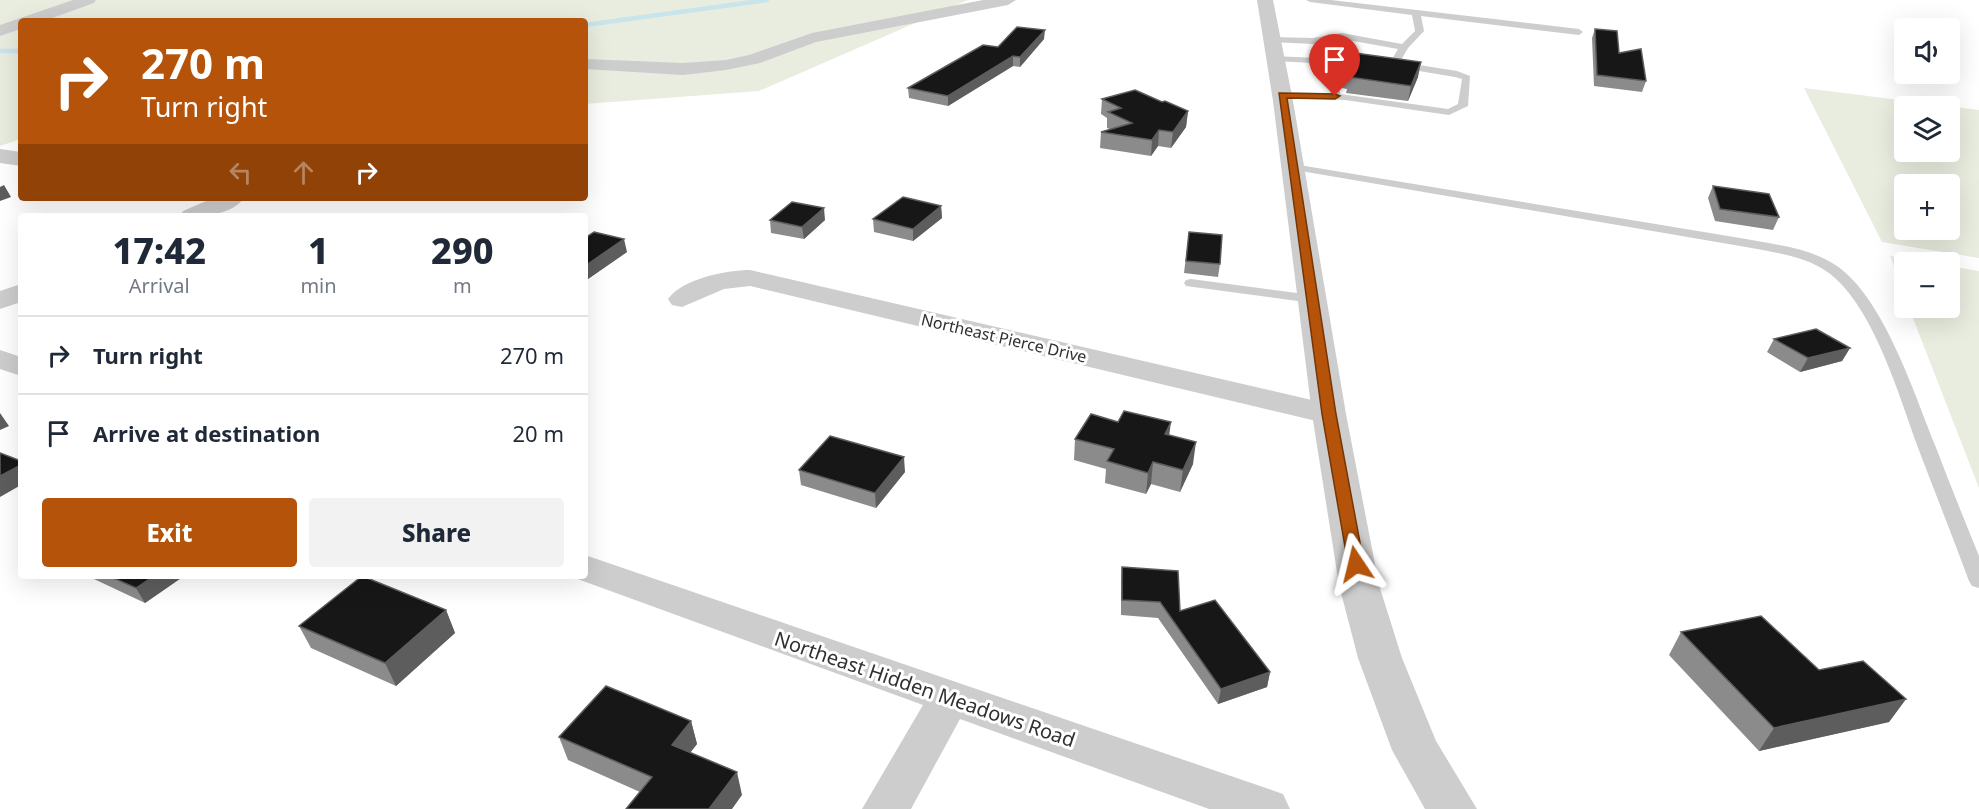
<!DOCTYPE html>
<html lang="en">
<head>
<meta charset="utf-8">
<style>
	:root { --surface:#fff; --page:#f2f2f3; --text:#1f2937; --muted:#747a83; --line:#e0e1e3; --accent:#b45309 }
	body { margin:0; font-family:"Noto Sans",sans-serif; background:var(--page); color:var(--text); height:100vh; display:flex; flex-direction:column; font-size:22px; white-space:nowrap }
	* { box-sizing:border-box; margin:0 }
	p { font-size:20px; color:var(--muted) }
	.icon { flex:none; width:33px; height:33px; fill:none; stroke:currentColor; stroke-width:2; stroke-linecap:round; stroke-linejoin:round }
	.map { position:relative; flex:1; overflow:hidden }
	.side { position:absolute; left:18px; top:213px; width:570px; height:366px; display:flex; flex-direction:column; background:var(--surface); border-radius:6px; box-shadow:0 6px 24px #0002 }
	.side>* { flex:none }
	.hud { position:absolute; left:18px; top:18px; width:570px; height:183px; border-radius:6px; box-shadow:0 6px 24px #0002; background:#b45309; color:#fff; overflow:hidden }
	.fabs { position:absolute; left:1894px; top:18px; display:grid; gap:12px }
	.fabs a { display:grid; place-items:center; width:66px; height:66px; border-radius:6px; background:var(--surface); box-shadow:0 6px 24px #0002; font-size:30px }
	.pin { position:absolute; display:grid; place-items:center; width:51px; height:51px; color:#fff; margin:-62px -26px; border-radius:50% 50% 50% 0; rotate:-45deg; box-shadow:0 0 6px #0007 }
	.pin .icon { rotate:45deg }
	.me { position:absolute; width:66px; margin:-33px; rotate:350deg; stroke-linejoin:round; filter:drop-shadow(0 0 4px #0008) }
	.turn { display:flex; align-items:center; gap:21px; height:126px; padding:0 24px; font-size:27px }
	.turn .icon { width:78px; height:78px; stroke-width:2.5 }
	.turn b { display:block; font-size:42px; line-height:51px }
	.lanes { display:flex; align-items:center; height:57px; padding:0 24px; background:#0003; justify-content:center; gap:30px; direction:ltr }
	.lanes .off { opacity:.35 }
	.eta { display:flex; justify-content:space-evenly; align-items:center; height:102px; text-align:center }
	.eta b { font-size:36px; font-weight:800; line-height:42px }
	.button { display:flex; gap:12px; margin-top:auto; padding:12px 24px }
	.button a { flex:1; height:69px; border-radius:6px; background:var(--accent); color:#fff; font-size:24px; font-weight:800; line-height:69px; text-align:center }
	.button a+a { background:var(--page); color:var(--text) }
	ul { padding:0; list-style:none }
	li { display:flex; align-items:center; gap:18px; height:78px; padding:0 24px; border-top:2px solid var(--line) }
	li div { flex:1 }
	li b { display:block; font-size:22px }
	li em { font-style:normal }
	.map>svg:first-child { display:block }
</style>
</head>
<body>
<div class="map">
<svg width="1979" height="809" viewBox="0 0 1979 809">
	<rect width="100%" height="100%" fill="#fff"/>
	<path fill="#e9eddf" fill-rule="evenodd" d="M0,0H968L759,91L585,104V21H21V139L0,146Z
		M1804,88L1979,110V258L1882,242ZM1905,106H1950V152H1905ZM1905,184H1950V230H1905Z
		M1890,256L1929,262H1905V296Z
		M1950,266L1979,271V488L1909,308H1950Z"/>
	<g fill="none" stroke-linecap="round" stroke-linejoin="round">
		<path stroke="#c9e4ea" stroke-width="4.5" d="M585,25L767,0
			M0,51H21"/>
		<path fill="#cdcdcd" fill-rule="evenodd" d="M1306,0H1331L1579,29L1583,32L1579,35L1421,16L1424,31L1408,48L1400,62L1457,71L1470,76L1468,106L1449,115L1345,100L1278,97L1277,95L1282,92L1330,93V64L1275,61L1272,60V56L1391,61L1398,49L1342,39L1313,44L1272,42L1269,41V37L1313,38L1342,33L1402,44L1415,31L1412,15L1310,2ZM1340,64L1395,67L1455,77L1462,79L1458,104L1448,109L1340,94Z
			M1293,164L1746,239C1776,245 1811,248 1837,266C1884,299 1914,393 1935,445C1949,482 1964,519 1979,556V588L1972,586L1969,581C1952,535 1934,490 1917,445C1899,395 1875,314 1835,278C1811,256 1776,253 1746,247L1289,169V165Z
			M1191,279L1312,295L1319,299L1312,303L1186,286L1184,283L1186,280Z"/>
		<path fill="#cdcdcd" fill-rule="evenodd" d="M73,0H96L94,3L44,21H21V29L0,36V25Z
			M983,0H1016L1008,5L816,42L760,63L726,70L683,75L585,69V59L683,63L726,60L749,55L812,33Z
			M0,149L21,152V166L0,163Z
			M213,198H244C230,217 200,216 180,216L183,211Z
			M750,270L1329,404L1340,407L1345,414L1340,421L1329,424L750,286L724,289L682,307L672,305L668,299C682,279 726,270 750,270Z
			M21,284V302L0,309V291Z
			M0,350L21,357V376L0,369Z
			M585,555L1266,788L1283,794L1290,809H1209L960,719L911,809H862L923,705L572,577L585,576Z"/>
		<path fill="#cdcdcd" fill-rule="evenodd" d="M1257,0H1273L1293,101L1346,414L1379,585L1402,658L1436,741L1477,809H1425L1392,750L1358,658L1339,585L1312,414L1273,101Z"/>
	</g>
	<path fill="#8b8b8b" d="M1595,29L1646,81L1642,92L1594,86L1592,38Z
		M1044,39L1020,67L1013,66L948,106L909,98L908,88L998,47Z
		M1345,73L1418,77L1408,101L1346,93L1347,89L1342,88Z
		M1102,99L1162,102L1188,111L1186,127L1171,148L1158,146L1151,156L1100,148L1101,132L1110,129L1107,128V118L1101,114Z
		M1713,186L1779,217L1773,230L1715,221L1708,198Z
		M941,206L942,218L913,241L874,232L873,219Z
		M770,220H825L804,239L771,233Z
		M1189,232L1220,264L1218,277L1184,273Z
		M585,238L627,252L588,279L585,278Z
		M1774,339L1850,348L1842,361L1800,372L1767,352Z
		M1169,435L1193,464L1180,492L1151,484L1146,494L1105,483L1106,469L1074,460L1075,439Z
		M799,470L905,472L876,508L801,485Z
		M1122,567L1180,611L1270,672L1267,687L1218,704L1158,618L1121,615V583Z
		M92,576H184L145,603L94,579Z
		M446,610L455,633L396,686L311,648L299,626Z
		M1681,632L1819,670L1906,699L1889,722L1759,751L1669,655Z
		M691,721L697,744L690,753L742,795L640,792L568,760L559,737Z"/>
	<path fill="#5d5d5d" d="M1045,30L1044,39L1020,67V57Z
		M1013,56V66L948,106V96Z
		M1421,62L1418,77L1408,101L1411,86Z
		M1188,111L1186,127L1171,148L1173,132Z
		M1159,130L1158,146L1151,156L1152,140Z
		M4,185L11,197L0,201V187Z
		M941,206L942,218L913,241V229Z
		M824,208L825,220L804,239L802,227Z
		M624,239L627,252L588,279L585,266Z
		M1850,348L1842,361L1800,372L1808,358Z
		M0,413L9,426L0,430Z
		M1171,422L1168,444L1165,434Z
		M1196,442L1193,464L1180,492L1183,470Z
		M904,457L905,472L876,508L875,493Z
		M1153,462L1151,484L1146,494L1148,473Z
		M21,465V485L0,497V476Z
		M154,576H184L145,603L136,588Z
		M446,610L455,633L396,686L385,663Z
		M1270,672L1267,687L1218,704L1221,689Z
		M1906,699L1889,722L1759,751L1774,728Z
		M691,721L697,744L678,768L672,745Z
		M737,772L742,795L732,809H709Z"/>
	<path fill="#171717" stroke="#5d5d5d" stroke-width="1.5" d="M1017,27L1045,30L1020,57L1013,56L948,96L908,88L983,45L998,47Z
		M1595,29L1617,31L1619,53L1641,49L1646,81L1597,75Z
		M1355,53L1421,62L1411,86L1349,77L1351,74L1345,73Z
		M1135,90L1162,102L1165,101L1188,111L1173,132L1159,130L1152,140L1101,132L1132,123L1108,112L1121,108L1102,99Z
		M1713,186L1769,194L1779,217L1720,209Z
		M903,197L941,206L913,229L873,219Z
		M792,202L824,208L802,227L770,220Z
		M594,232L624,239L585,266V238Z
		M1189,232L1222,235L1220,264L1186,261Z
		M1816,329L1850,348L1808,358L1774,339Z
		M1124,411L1171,422L1165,434L1196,442L1183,470L1153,462L1148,473L1107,461L1114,449L1075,439L1091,414L1118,422Z
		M830,436L904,457L875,493L799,470Z
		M0,453L21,461V465L0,476Z
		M1122,567L1178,571L1180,611L1215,600L1270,672L1221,689L1160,602L1122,600Z
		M109,576H154L136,588Z
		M362,576L446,610L385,663L299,626Z
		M1761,616L1819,670L1863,661L1906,699L1774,728L1681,632Z
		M606,686L691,721L672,745L737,772L709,809H626L652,777L559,737Z"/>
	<path fill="#b45309" stroke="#753606" stroke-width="1.5" d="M1279,93L1335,94L1340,96L1335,99L1287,98L1336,414L1364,564L1361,568H1350L1348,564L1322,414Z"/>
	<g text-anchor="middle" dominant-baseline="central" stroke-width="6" stroke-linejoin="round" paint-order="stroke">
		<g font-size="16" fill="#303030" stroke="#fff">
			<text transform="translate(1004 338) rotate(13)">Northeast Pierce Drive</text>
		</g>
		<g font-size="20" fill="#303030" stroke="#fff">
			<text transform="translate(925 689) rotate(19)">Northeast Hidden Meadows Road</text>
		</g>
	</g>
</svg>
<div class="fabs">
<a><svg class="icon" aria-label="sound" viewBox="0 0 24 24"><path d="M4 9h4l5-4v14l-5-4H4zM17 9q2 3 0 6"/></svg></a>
<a><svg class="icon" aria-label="layers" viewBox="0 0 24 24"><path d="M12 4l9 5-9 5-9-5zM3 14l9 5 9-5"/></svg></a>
<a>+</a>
<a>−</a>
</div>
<div class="pin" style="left:1335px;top:96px;background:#d93025"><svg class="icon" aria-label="arrive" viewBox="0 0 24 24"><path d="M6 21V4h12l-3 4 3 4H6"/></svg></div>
<svg class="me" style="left:1356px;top:564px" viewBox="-20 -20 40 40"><path d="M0-17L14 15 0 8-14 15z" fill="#b45309" stroke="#fff" stroke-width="4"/></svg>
<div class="hud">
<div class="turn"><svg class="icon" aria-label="right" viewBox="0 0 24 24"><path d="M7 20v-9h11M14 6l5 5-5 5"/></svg><div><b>270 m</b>Turn right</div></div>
<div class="lanes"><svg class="icon off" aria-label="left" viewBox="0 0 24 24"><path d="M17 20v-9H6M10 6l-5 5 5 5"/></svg><svg class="icon off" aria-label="ahead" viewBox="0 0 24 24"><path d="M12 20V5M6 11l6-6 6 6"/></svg><svg class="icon" aria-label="right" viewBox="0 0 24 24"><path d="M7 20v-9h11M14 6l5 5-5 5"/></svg></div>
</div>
<section class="side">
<div class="eta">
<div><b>17:42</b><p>Arrival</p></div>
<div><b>1</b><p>min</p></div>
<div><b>290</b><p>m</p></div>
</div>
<ul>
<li><svg class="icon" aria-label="right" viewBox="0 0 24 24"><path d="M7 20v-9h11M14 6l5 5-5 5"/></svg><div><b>Turn right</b></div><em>270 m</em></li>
<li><svg class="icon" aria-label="arrive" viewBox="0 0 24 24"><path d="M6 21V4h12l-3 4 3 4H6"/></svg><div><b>Arrive at destination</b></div><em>20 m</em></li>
</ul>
<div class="button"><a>Exit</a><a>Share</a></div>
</section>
</div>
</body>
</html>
